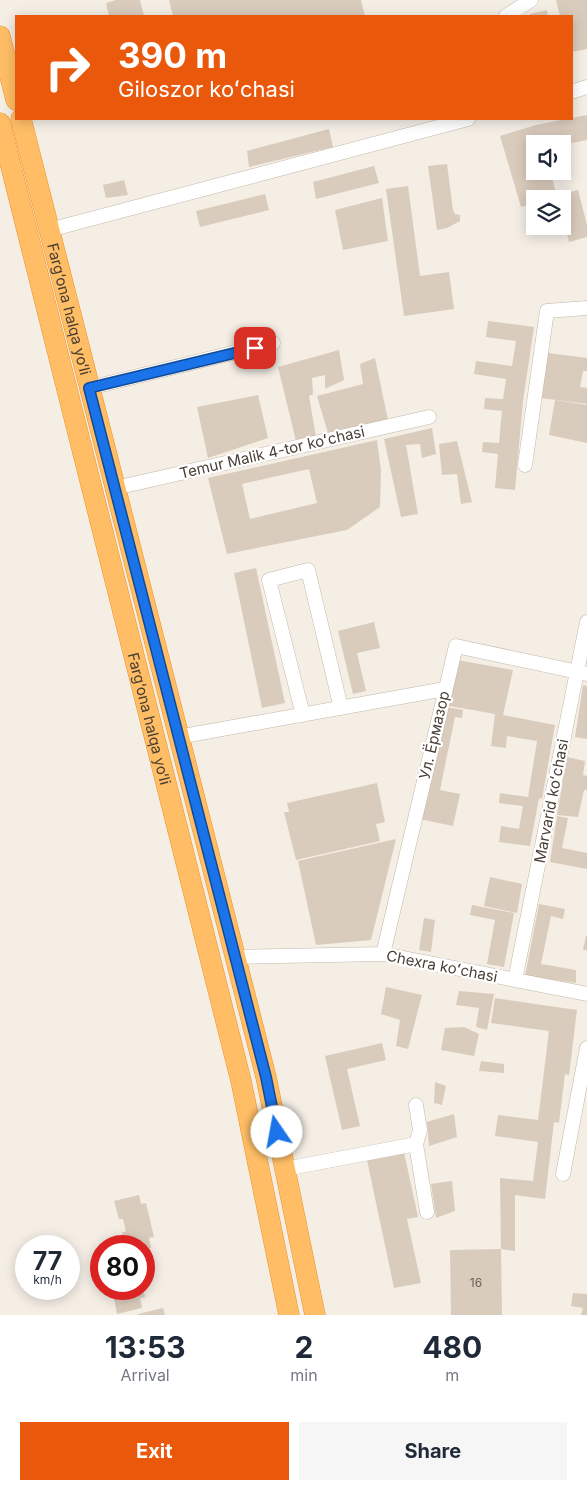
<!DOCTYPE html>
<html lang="en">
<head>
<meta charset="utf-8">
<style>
	:root { --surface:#fff; --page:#f6f6f7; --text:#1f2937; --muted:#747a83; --accent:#ea580c }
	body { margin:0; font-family:Inter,sans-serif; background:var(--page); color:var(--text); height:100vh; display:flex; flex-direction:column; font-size:19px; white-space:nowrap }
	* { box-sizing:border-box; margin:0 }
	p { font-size:16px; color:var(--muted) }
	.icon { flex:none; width:28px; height:28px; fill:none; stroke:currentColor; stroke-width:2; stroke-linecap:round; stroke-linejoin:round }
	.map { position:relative; height:1315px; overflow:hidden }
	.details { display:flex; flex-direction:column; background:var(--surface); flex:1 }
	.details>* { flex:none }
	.banner { position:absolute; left:15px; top:15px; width:558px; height:105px; border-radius:0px; box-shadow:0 2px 12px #0003; background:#ea580c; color:#fff; overflow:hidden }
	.buttons { position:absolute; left:526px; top:135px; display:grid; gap:10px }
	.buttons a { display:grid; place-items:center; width:45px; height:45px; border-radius:0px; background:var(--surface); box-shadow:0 2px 12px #0003; font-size:25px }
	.speed { position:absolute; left:15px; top:1235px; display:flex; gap:10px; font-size:25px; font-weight:700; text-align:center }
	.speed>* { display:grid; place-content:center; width:65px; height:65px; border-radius:50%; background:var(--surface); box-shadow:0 2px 12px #0003; line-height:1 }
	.speed small { font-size:12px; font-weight:400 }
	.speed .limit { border:8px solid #d22; background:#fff; color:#111 }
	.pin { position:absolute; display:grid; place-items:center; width:42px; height:42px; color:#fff; margin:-21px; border-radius:10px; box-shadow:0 2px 8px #0006 }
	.me { position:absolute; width:55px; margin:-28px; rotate:348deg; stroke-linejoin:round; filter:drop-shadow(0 0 4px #0008) }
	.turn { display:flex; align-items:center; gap:18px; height:105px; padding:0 20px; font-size:22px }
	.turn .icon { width:65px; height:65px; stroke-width:2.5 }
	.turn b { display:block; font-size:35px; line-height:42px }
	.eta { display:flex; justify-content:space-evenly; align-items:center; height:85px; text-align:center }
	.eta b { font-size:30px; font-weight:700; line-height:35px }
	.action { display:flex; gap:10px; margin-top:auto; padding:10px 20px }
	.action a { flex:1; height:58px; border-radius:0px; background:var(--accent); color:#fff; font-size:20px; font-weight:700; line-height:58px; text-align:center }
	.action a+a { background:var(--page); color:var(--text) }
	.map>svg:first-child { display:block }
</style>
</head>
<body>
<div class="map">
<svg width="587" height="1315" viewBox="0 0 587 1315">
	<rect width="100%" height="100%" fill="#f4eee5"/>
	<path fill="#daccbd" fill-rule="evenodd" d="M116,0H140L144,16H109L106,3Z
		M169,0H361L365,16H173Z
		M556,0H587V49L571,52V16H560Z
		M547,10L548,16H530V14Z
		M587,115V140L562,145L535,144V171H550L557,196L535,199V203L521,207L500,136L536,125Z
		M329,129L333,147L249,167L247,151Z
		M447,164L453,210L455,214L460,215V221L447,228L437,230L428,166Z
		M374,166L379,183L316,199L313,182Z
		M124,180L128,195L106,198L103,185Z
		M408,186L420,276L449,272L454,309L404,316L386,189Z
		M578,190L587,225V237L569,242L562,215V199H558L557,195Z
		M265,194L269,210L200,227L196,211Z
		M382,198L388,241L343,250L335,210Z
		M488,321L534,327L523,401L515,490L495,488L498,454L482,452L483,442L499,443L502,411L484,409L485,398L503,399L506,379L474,374L476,361L512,366L516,341L486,337Z
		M339,350L344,380L325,389V375L312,378L313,394L309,396L316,437L296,441L278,367Z
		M548,353L587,358V371H583L580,387L587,388V404L541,398Z
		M375,358L388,420L328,433L317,396L363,384L360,364Z
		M258,395L268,438L208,458L197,407Z
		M555,400L587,405V443L549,435Z
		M432,428L436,454L422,458L420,444L406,445L418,514L401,517L384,439Z
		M377,440L381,471L380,507L347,530L227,554L208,478ZM309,469L317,503L250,519L242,484Z
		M457,441L472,502L461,504L457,474L442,475L439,444Z
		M256,568L285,703L262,708L234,573Z
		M374,622L380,648L357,653L366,691L353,694L338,631Z
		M457,660L513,670L503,715L555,725L542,799L539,798L530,846L499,842L501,826L519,829L523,806L499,803L500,793L535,798L528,797L537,741L507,736L506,748L491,746L495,714L444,705Z
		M583,685L587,686V739L575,737Z
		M446,707L463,710L462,718L455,717L440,790L460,794L453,826L419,819Z
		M567,757L585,761L583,775L587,776V790H584L578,817L557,815Z
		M377,783L385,822L376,824L380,841L296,860L284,812H289L287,803Z
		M557,816L568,818L562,848L587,853V869L550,862Z
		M396,839L371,940L316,945L298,861Z
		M490,877L522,884L517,913L484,906Z
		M539,904L565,909L563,919L551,916L541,964L576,970V983L525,976Z
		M472,905L514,913L504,967L487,964L495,920L470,915Z
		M424,918L435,920L431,952L419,950Z
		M586,936H587V950H583Z
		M386,987L422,995L408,1049L396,1046L400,1020L381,1014Z
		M459,991L494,994L487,1030L476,1027L479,1008L456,1005Z
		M495,998L577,1010L569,1075L565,1074L559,1123L554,1122L545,1199L515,1195V1251L501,1249L502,1315H451L450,1250L501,1249L500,1178L533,1181L538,1142L495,1136L498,1115L538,1120L549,1031L491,1023Z
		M464,1027L479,1034L474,1056L441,1050L445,1028Z
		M382,1043L386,1060L347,1069L360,1126L342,1130L325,1056Z
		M481,1061L504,1064V1073L479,1071Z
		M435,1082L446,1086L442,1105L434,1103Z
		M454,1114L457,1137L429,1146L427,1122Z
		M404,1152L418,1217L407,1219L421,1283L394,1288L367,1160Z
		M452,1181L455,1211L436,1218L431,1184Z
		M139,1195L141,1204L146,1203L154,1237L149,1238L151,1248L144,1249V1246H125L122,1232H126L123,1219H119L114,1201Z
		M116,1289H143L145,1297L140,1298L142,1308L117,1314L113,1293L117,1292Z
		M573,1293L587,1294V1315H581L583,1308L571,1306Z
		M163,1308L165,1315H138V1314Z"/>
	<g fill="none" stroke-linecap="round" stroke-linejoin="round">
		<g stroke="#c4b8aa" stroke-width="15">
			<path id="minor" d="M506,16L531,0
				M571,92L587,87
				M49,230L468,119
				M89,388L273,343
				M525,465L547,311L587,308
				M115,488L429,417
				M303,715L269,580L308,570L341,708
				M178,737L445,689
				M383,954L456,646L587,674
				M235,957L383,954L587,994
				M515,980L587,622
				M416,1144L420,1130L416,1105
				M285,1169L416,1144L427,1212
				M563,1174L587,1048"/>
		</g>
		<g stroke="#ec9128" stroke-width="21">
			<g id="highway">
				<path d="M0,36L16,100"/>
				<path id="s1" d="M21,119L266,1077L315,1315"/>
				<path id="s2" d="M0,123L241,1081L289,1315"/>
			</g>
		</g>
		<use href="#minor" stroke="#fff" stroke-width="14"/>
		<use href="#highway" stroke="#ffbe66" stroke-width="20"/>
	</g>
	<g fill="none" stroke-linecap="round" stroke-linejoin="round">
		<g stroke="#114b97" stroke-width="12">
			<path id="route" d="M255,348L89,388L266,1077L277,1132"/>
		</g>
		<use href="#route" stroke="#1a73e8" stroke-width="9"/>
	</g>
	<g text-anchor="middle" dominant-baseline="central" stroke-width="4.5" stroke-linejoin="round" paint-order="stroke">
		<g font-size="12" fill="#6c6256">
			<text x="476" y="1282">16</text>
		</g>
		<g font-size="15" fill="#483e34" stroke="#fff">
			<text stroke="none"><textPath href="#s1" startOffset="196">Farg‘ona halqa yo‘li</textPath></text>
			<text transform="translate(272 452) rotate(-13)">Temur Malik 4-tor koʻchasi</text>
			<text stroke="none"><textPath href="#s2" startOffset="614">Farg‘ona halqa yo‘li</textPath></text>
			<text transform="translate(434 735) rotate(-77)">Ул. Ёрмазор</text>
			<text transform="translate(551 801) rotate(-79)">Marvarid koʻchasi</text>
			<text transform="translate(442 966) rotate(11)">Chexra koʻchasi</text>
		</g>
	</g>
</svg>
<div class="buttons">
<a><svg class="icon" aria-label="sound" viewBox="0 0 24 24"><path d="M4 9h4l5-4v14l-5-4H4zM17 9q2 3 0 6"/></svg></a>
<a><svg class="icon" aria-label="layers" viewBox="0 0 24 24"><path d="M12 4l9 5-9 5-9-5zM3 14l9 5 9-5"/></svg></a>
</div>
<div class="speed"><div>77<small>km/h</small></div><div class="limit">80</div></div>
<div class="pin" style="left:255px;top:348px;background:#d93025"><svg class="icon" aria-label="arrive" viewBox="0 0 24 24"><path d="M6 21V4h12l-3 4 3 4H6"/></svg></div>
<svg class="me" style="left:277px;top:1132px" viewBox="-20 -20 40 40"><circle r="19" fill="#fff"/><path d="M0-13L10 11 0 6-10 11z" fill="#1a73e8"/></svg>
<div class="banner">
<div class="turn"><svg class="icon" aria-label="right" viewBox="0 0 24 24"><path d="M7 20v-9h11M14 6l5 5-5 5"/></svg><div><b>390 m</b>Giloszor koʻchasi</div></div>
</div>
</div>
<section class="details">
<div class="eta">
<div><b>13:53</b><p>Arrival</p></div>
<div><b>2</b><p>min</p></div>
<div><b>480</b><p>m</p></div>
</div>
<div class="action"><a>Exit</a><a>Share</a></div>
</section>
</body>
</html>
